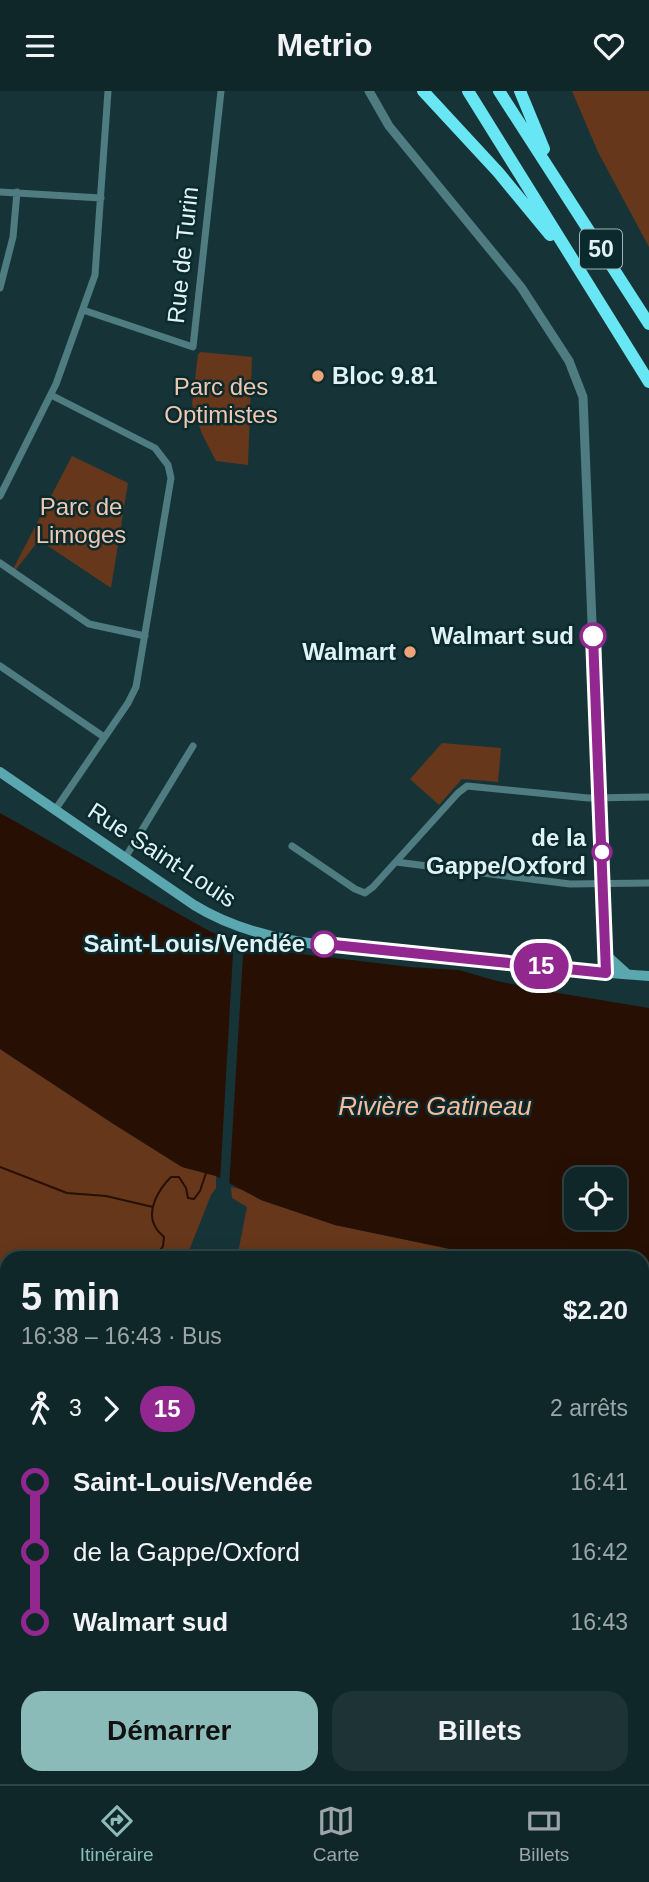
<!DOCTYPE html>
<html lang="fr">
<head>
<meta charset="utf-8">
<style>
	body { margin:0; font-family:Helvetica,sans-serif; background:#1e3336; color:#f1f3f6; height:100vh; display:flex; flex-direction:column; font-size:26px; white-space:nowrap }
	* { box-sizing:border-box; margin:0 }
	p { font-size:23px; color:#9ca5a8 }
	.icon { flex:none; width:38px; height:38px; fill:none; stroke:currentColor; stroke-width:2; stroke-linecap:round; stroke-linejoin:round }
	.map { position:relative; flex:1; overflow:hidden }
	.panel { position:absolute; left:0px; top:1160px; width:649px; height:534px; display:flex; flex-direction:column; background:#10272a; border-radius:21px 21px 0 0; box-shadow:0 4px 18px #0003,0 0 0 2px #304447 }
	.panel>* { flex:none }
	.badge { padding:0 14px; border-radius:23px; font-size:24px; line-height:46px }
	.fabs { position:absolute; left:564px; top:1076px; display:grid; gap:14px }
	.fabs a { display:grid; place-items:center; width:63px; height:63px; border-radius:14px; background:#10272a; box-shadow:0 4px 18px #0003,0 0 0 2px #304447; font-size:35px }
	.map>.badge { position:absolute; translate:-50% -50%; box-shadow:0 0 0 4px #fff }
	.legs { display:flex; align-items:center; gap:10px; height:77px; padding:0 21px; font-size:23px }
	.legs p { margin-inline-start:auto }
	.head { display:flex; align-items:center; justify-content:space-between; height:119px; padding:0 21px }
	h1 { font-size:38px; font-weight:700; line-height:52px }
	.primary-button { display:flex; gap:14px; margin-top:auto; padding:14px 21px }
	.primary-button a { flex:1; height:80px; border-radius:21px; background:#8bbbb9; color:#111; font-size:28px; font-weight:700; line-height:80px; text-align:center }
	.primary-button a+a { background:#1e3336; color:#f1f3f6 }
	ul { padding:0 21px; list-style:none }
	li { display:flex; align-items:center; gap:24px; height:70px; font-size:26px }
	li i { display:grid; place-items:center; width:10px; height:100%; margin:0 9px; background:currentColor }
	li i::after { content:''; width:18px; height:18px; margin:-9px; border:5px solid; border-radius:50%; background:#10272a }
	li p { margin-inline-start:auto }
	li:first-child i { background:linear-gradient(#0000 50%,currentColor 0) }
	li:last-child i { background:linear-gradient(currentColor 50%,#0000 0) }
	header { display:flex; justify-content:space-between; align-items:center; height:91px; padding:0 21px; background:#10272a; font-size:32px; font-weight:700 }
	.menu { display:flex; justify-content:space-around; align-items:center; height:98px; border-top:2px solid #304447; background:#10272a; font-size:19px; color:#9ca5a8 }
	.menu a { display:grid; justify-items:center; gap:4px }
	.menu .on { color:#8bbbb9 }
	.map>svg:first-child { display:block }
</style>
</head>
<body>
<header><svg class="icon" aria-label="menu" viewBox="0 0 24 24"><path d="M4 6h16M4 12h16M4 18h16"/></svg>Metrio<svg class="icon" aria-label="heart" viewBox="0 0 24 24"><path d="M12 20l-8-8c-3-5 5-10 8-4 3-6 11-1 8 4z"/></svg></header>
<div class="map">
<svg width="649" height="1693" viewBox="0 0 649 1693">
	<rect width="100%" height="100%" fill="#163438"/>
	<path fill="#66371b" d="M572,0H649V156L598,61Z
		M201,261L252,266L248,374L216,370L202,343L192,313L198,263Z
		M72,365L128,392L111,497L39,449L14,481L12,480Z
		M442,652L501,657L498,691L462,688L439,714L410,688Z
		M0,958L112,1032L182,1076L216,1085V1097L211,1104L190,1157L191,1167H7V1237L0,1235Z
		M231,1096L244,1099L261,1109L335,1134L493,1167H237L247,1116L232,1107Z
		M642,1192L649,1193V1594L642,1595Z"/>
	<path fill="#271003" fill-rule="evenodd" d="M0,722L211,841L268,859L410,876L459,879L497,890L546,900L649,917V1193L642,1192V1167H493L335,1134L261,1109L216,1085L182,1076L112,1032L0,958ZM576,1088H614V1127H576Z"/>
	<path fill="#163438" d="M234,845L244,848L229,1096L220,1091Z"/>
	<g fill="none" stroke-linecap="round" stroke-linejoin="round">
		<path stroke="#271003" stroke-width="2" d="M0,1076L67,1102L106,1105L153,1116
			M155,1167L163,1155L164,1146C161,1143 158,1141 156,1137C145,1120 159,1098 171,1086H179L186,1097L188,1107L194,1108L200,1100L206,1082
			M0,1301L7,1292
			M642,1375L649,1383
			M128,1693H141
			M155,1693L177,1687"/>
		<path stroke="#4e7c81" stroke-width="7" d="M0,101L101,107
			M0,197L13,146L17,101
			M83,219L193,256L221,0
			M51,304L155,357L168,374L171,387L136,596L128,612L55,719
			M0,405L56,293L95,184L108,0
			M0,472L89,533L145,545
			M0,575L104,646
			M292,755L355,798L365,802L373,796L458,702L467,695L588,707L649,706
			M125,767L193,655
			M396,771L570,793L649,792"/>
		<path stroke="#4e7c81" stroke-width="9" d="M369,0L389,35L521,196L569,270L583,306L606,882"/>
		<path stroke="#5ba7af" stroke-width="10" d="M0,681L194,814C270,861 367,856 453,865C518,872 583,881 649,885
			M606,864L627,883"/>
		<path stroke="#69e6f3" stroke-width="12" d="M423,0L498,81L550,144
			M468,0L649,291
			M499,0L649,233
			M520,0L544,58"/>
	</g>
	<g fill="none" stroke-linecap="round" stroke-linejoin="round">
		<defs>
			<path id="line-1" d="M324,853L606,882L593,545"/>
		</defs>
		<use href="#line-1" stroke="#fff" stroke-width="16"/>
		<use href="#line-1" stroke="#922790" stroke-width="10"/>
	</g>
	<g fill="#efa378" stroke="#0b2a2e" stroke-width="2.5">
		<circle cx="318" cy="285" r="7"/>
		<circle cx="410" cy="561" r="7"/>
	</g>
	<g fill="#fff" stroke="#922790" stroke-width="3.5">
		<circle cx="593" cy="545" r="12"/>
		<circle cx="602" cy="761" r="9"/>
		<circle cx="324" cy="853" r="12"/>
	</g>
	<g text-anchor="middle" stroke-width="5" stroke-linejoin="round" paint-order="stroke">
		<rect fill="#0b2a2e" stroke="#a1b6b9" stroke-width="2" x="580" y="138.5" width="42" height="39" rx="5"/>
		<g font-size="23" font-weight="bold" fill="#e1f2f4">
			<text x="601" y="166">50</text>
		</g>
		<g font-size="24" fill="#e1f2f4" stroke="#0b2a2e">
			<text transform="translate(183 164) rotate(-84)" y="8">Rue de Turin</text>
			<text transform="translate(162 764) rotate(33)" y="8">Rue Saint-Louis</text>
		</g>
		<g font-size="24" font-weight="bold" fill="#e1f2f4" stroke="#0b2a2e" text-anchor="start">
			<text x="332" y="293">Bloc 9.81</text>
			<text x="396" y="569" text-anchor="end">Walmart</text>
		</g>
		<g font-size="24" fill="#f1c7b0" stroke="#0b2a2e">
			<text x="221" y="304">Parc des<tspan x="221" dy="28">Optimistes</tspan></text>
			<text x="81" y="424">Parc de<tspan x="81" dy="28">Limoges</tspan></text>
		</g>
		<g font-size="24" font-weight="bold" fill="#e1f2f4" stroke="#0b2a2e" text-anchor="end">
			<text x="574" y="553">Walmart sud</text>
			<text x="586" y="755">de la<tspan x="586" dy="28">Gappe/Oxford</tspan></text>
			<text x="305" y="861">Saint-Louis/Vendée</text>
		</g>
		<g font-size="26" font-style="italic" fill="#f8ba98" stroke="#0b2a2e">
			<text x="435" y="1024">Rivière Gatineau</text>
		</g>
	</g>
</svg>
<div class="fabs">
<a><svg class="icon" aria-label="locate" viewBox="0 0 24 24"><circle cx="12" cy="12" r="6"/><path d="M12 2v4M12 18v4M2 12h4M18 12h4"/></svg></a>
</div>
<b class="badge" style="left:541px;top:875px;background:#922790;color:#fff">15</b>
<section class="panel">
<div class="head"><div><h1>5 min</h1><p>16:38 – 16:43 · Bus</p></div><b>$2.20</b></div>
<div class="legs"><svg class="icon" aria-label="walk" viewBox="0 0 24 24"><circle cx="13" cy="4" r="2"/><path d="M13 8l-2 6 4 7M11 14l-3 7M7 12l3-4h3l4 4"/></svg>3<svg class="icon" aria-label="forward" viewBox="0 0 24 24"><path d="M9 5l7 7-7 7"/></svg><b class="badge" style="background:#922790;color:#fff">15</b><p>2 arrêts</p></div>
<ul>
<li><i style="color:#922790"></i><b>Saint-Louis/Vendée</b><p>16:41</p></li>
<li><i style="color:#922790"></i><span>de la Gappe/Oxford</span><p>16:42</p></li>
<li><i style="color:#922790"></i><b>Walmart sud</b><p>16:43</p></li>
</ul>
<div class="primary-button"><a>Démarrer</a><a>Billets</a></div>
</section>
</div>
<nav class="menu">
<a class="on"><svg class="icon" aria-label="directions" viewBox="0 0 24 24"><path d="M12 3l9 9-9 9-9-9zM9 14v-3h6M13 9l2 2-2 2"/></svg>Itinéraire</a>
<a><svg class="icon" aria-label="map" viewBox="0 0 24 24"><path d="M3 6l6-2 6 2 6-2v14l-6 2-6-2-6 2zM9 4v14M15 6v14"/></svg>Carte</a>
<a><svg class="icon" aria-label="tickets" viewBox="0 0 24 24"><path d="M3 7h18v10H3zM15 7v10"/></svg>Billets</a>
</nav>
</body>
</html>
